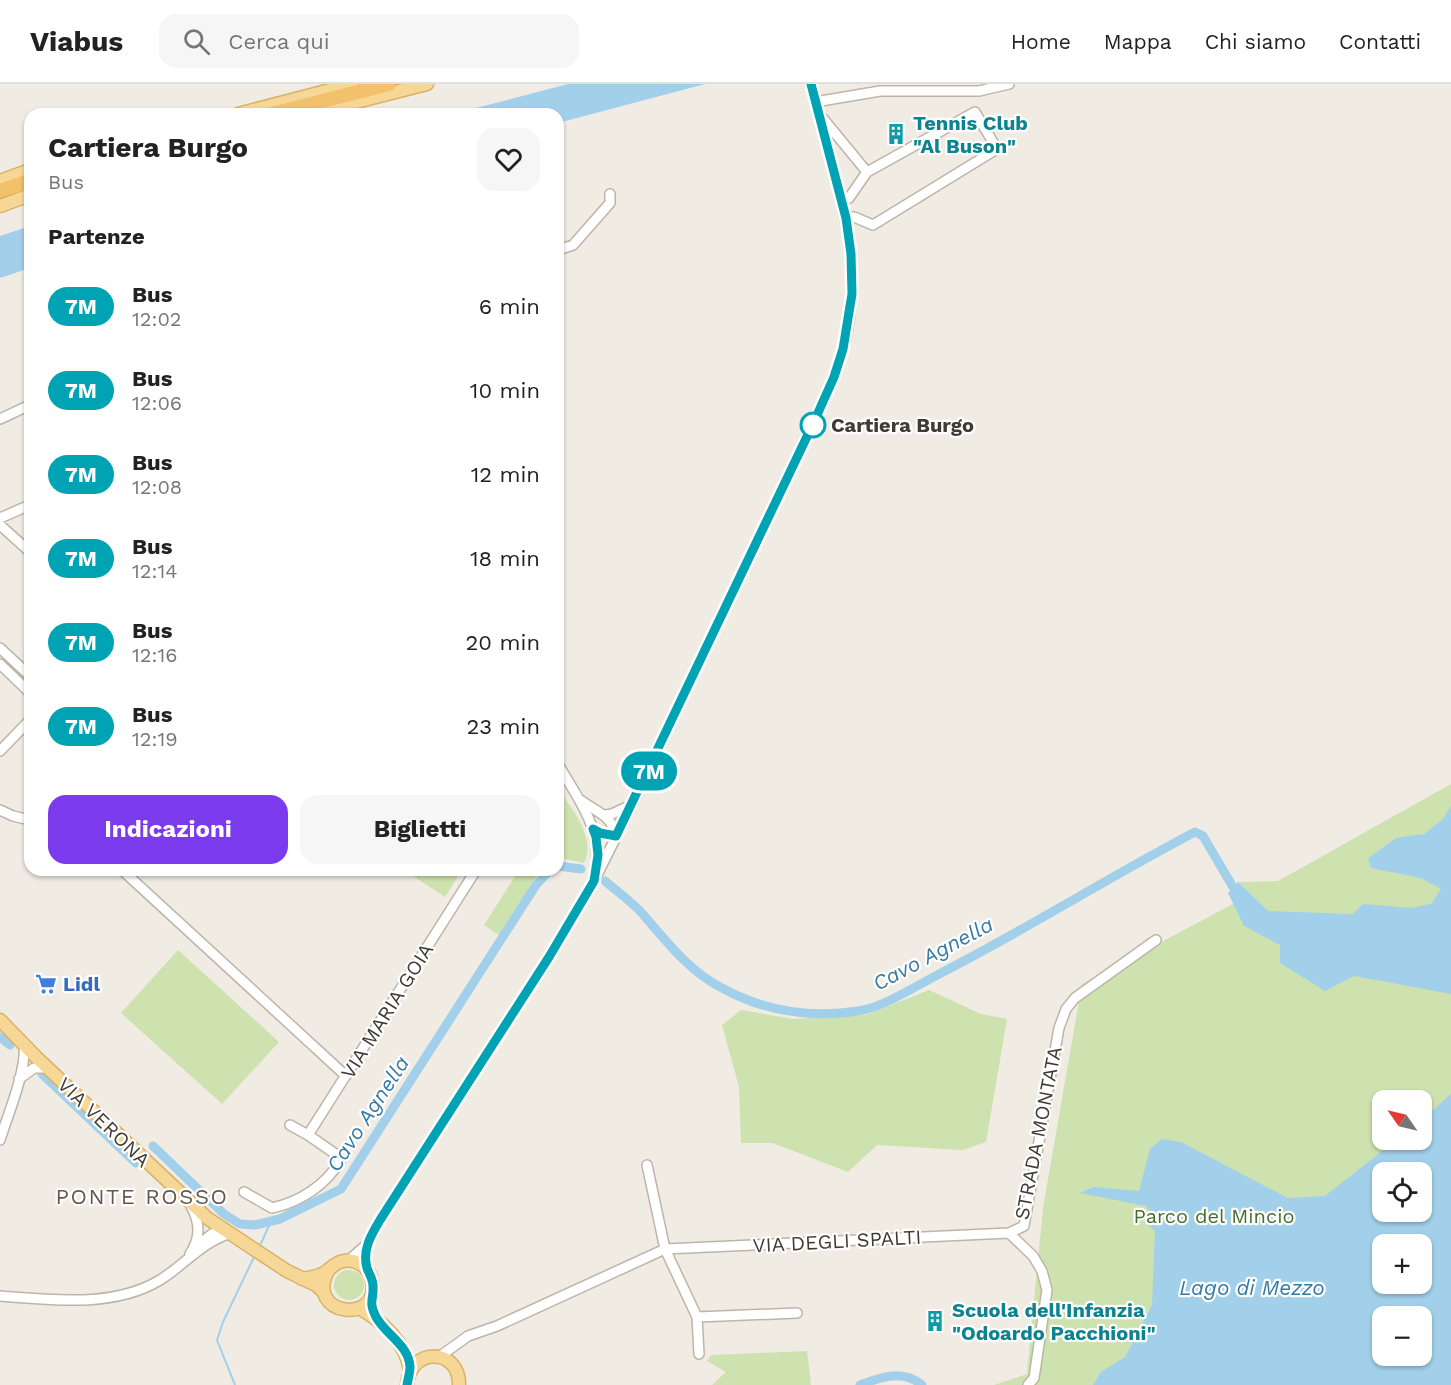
<!DOCTYPE html>
<html lang="it">
<head>
<meta charset="utf-8">
<style>
	body { margin:0; font-family:"Work Sans",sans-serif; background:#f6f6f6; color:#222; height:100vh; display:flex; flex-direction:column; font-size:22px; white-space:nowrap }
	* { box-sizing:border-box; margin:0 }
	p { font-size:20px; color:#767676 }
	.icon { flex:none; width:33px; height:33px; fill:none; stroke:currentColor; stroke-width:2; stroke-linecap:round; stroke-linejoin:round }
	.map { position:relative; flex:1; overflow:hidden }
	.drawer { position:absolute; left:24px; top:24px; width:540px; height:768px; display:flex; flex-direction:column; background:#fff; border-radius:18px; box-shadow:0 2px 4px #0004 }
	.drawer>* { flex:none }
	.badge { padding:0 12px; border-radius:20px; font-size:21px; line-height:39px }
	.needle { width:39px; rotate:304deg }
	.buttons { position:absolute; left:1372px; top:1006px; display:grid; gap:12px }
	.buttons a { display:grid; place-items:center; width:60px; height:60px; border-radius:12px; background:#fff; box-shadow:0 2px 4px #0004; font-size:30px }
	.map>.badge { position:absolute; translate:-50% -50%; box-shadow:0 0 0 3px #fff }
	h2 { padding:0 24px; font-size:22px; line-height:54px }
	.round { display:grid; place-items:center; flex:none; width:63px; height:63px; border-radius:18px; background:#f6f6f6 }
	.headline { display:flex; align-items:center; justify-content:space-between; height:102px; padding:0 24px }
	h1 { font-size:28px; font-weight:700; line-height:45px }
	.button { display:flex; gap:12px; margin-top:auto; padding:12px 24px }
	.button a { flex:1; height:69px; border-radius:18px; background:#7c3aed; color:#fff; font-size:24px; font-weight:700; line-height:69px; text-align:center }
	.button a+a { background:#f6f6f6; color:#222 }
	ul { padding:0; list-style:none }
	li { display:flex; align-items:center; gap:18px; height:84px; padding:0 24px }
	li div { flex:1 }
	li b { display:block; font-size:22px }
	li em { font-style:normal }
	li .badge { min-width:66px; font-weight:700; text-align:center }
	header { display:flex; align-items:center; gap:36px; box-sizing:border-box; height:84px; padding:0 30px; background:#fff; border-bottom:2px solid #e0e0e0 }
	header strong { font-size:28px }
	nav { display:flex; gap:33px; margin-inline-start:auto; font-size:21px }
	.search { width:420px; height:54px; background:#f6f6f6; display:flex; align-items:center; gap:15px; box-sizing:border-box; padding:0 21px; border-radius:18px; color:#767676; font-size:22px }
	.map>svg:first-child { display:block }
</style>
</head>
<body>
<header>
<strong>Viabus</strong>
<div class="search"><svg class="icon" aria-label="search" viewBox="0 0 24 24"><circle cx="10" cy="10" r="6"/><path d="M15 15l6 6"/></svg>Cerca qui</div>
<nav><a>Home</a><a>Mappa</a><a>Chi siamo</a><a>Contatti</a></nav>
</header>
<div class="map">
<svg width="1451" height="1301" viewBox="0 0 1451 1301">
	<rect width="100%" height="100%" fill="#f0ebe3"/>
	<path fill="#cde2ae" fill-rule="evenodd" d="M1451,700V1301H994L1027,1290L1043,1124L1082,900L1250,811L1238,798L1278,797ZM1383,1017H1422V1056H1383ZM1383,1089H1422V1128H1383ZM1383,1161H1422V1200H1383ZM1383,1233H1422V1272H1383Z
		M558,703C570,724 597,753 584,779L565,775L558,776Z
		M404,786H462L445,813Z
		M519,786H543L537,791L499,851L484,841Z
		M178,866L279,958L222,1020L121,929Z
		M929,906L981,930L1007,935L986,1058L963,1066L877,1061L848,1088L773,1059H741L739,1003L722,941L741,926L793,935L866,931Z
		M334 1201a15 15 0 1 1 30 0a15 15 0 1 1-30 0Z
		M807,1267L811,1301H712L726,1288L707,1277L711,1271Z"/>
	<path fill="#a2d0ea" fill-rule="evenodd" d="M568,0H705L558,39V30H453Z
		M30,142V184L0,194V152Z
		M1451,722V910L1354,892L1325,907L1280,879V861L1244,842L1228,809L1238,798L1268,827L1353,830L1363,820L1411,824L1431,820L1441,805L1421,794L1371,784L1368,774L1396,754L1424,750L1442,736Z
		M1451,1010V1301H1093L1101,1288L1125,1273L1152,1221L1155,1147L1144,1138L1151,1129L1146,1122L1080,1109L1093,1103L1139,1107L1150,1065L1161,1055L1181,1058L1288,1114L1325,1112L1396,1056H1422V1036ZM1383,1089H1422V1128H1383ZM1383,1161H1422V1200H1383ZM1383,1233H1422V1272H1383Z"/>
	<g fill="none" stroke-linecap="round" stroke-linejoin="round">
		<path stroke="#a2d0ea" stroke-width="2" d="M259,1164L271,1137
			M235,1301L217,1256L223,1238L255,1171"/>
		<path stroke="#a2d0ea" stroke-width="9" d="M558,782L581,785
			M605,797C617,807 629,816 640,827C665,855 687,886 722,904C764,927 811,934 858,927C882,924 918,901 941,889C1027,845 1109,793 1195,748L1203,752L1233,803
			M0,953L10,961
			M42,990L136,1079
			M153,1062L224,1130L240,1140L255,1141L280,1135L341,1105L536,801L550,786
			M860,1301C881,1293 903,1285 922,1301"/>
		<defs>
			<path id="minor" d="M815,18L880,7H979L1009,0
				M821,32L867,88
				M842,118L849,114L867,88L975,28L997,65L873,141L854,133L846,134
				M558,166L573,161L610,119V110
				M0,335L30,321
				M0,434L30,421
				M0,441L30,468
				M0,564L30,592
				M0,580L30,609
				M0,667L30,636
				M558,680C579,717 603,744 595,788
				M579,715C596,728 611,730 616,752
				M0,726L13,732L30,736
				M605,731L612,730L631,721
				M593,745L600,749L616,752
				M122,786L346,992
				M19,995L34,984H48
				M290,1041L308,1051L476,786
				M0,1056C8,1030 27,986 24,960
				M647,1081L665,1165L697,1233L699,1270
				M244,1108L272,1124C300,1118 326,1101 340,1077L337,1071L308,1051
				M199,1160L212,1150L222,1146
				M190,1170C201,1153 200,1139 191,1122
				M348,1177L367,1160L380,1136L549,873L594,797L636,713L834,293C876,186 834,103 811,0
				M0,1212C51,1216 114,1224 160,1196C183,1182 202,1158 229,1150
				M697,1233L797,1229
				M439,1273L468,1252L497,1242L665,1165L1009,1149
				M1028,1301L1034,1294L1047,1206L1042,1187L1033,1172L1009,1149L1024,1142L1059,944L1066,925L1075,914L1156,856"/>
			<path id="major" d="M238,30L353,0
				M309,30L427,0
				M0,97L30,86
				M0,122L30,111
				M0,936L36,973L207,1134L287,1187L316,1201L324,1208
				M302,1195C308,1194 314,1193 320,1191C328,1188 332,1181 340,1178C354,1173 369,1182 372,1197C381,1241 304,1232 328,1187
				M359,1224C382,1237 406,1259 410,1286
				M407,1301C410,1262 460,1264 459,1301"/>
			<path id="highway" d="M272,30L389,0
				M0,107L30,97"/>
		</defs>
		<use href="#minor" stroke="#beb5a9" stroke-width="12"/>
		<use href="#major" stroke="#dab267" stroke-width="15"/>
		<use href="#highway" stroke="#d1943c" stroke-width="16"/>
		<use href="#minor" stroke="#fff" stroke-width="9"/>
		<use href="#major" stroke="#f7d795" stroke-width="12"/>
		<use href="#highway" stroke="#f3c06b" stroke-width="14"/>
	</g>
	<g fill="none" stroke-linecap="round" stroke-linejoin="round">
		<defs>
			<path id="line" d="M407,1301C408,1295 410,1288 410,1283C409,1261 386,1251 376,1233C368,1217 374,1216 373,1202C373,1195 369,1190 367,1184C362,1166 371,1151 380,1136L549,873L594,797L598,771L596,753L593,745L600,749L616,752L813,340L834,293L843,265L852,210L851,170L846,134L811,0"/>
		</defs>
		<use href="#line" stroke="#fff" stroke-width="14"/>
		<use href="#line" stroke="#00a3b4" stroke-width="9"/>
	</g>
	<defs>
		<symbol id="building-bare" viewBox="-9 -9 18 18"><path d="M-4-6H4V6H1V3H-1V6H-4ZM-2.5-4.3h1.7v1.8h-1.7ZM.8-4.3h1.7v1.8H.8ZM-2.5-1h1.7V.8h-1.7ZM.8-1h1.7V.8H.8Z" fill="#0f9aa8" stroke="#fff" stroke-width="2.5" paint-order="stroke"/></symbol>
		<symbol id="supermarket-bare" viewBox="-9 -9 18 18"><path d="M-6-5.5h2.5l.6 2H6L4.5 2H-2.5L-4.4-4H-6ZM-1.5 3.2a1.3 1.3 0 1 0 .1 0ZM3 3.2a1.3 1.3 0 1 0 .1 0Z" fill="#3f7fe0" stroke="#fff" stroke-width="2.5" paint-order="stroke"/></symbol>
	</defs>
	<g fill-rule="evenodd">
		<use href="#building-bare" x="881" y="35" width="30" height="30"/>
		<use href="#supermarket-bare" x="31" y="885" width="30" height="30"/>
		<use href="#building-bare" x="920" y="1222" width="30" height="30"/>
	</g>
	<circle fill="#fff" stroke="#00a3b4" stroke-width="3" cx="813" cy="341" r="12"/>
	<g text-anchor="middle" stroke-width="4.5" stroke-linejoin="round" paint-order="stroke">
		<g font-size="20" font-weight="bold" fill="#0d838f" stroke="#fff" text-anchor="start">
			<text x="913" y="46">Tennis Club<tspan x="913" dy="23">"Al Buson"</tspan></text>
			<text x="952" y="1233">Scuola dell'Infanzia<tspan x="952" dy="23">"Odoardo Pacchioni"</tspan></text>
		</g>
		<g font-size="20" font-weight="bold" fill="#413b34" stroke="#fff" text-anchor="start">
			<text x="831" y="348">Cartiera Burgo</text>
		</g>
		<g font-size="20" font-weight="bold" fill="#366cbe" stroke="#fff" text-anchor="start">
			<text x="63" y="907">Lidl</text>
		</g>
		<g font-size="20" fill="#413b34" stroke="#fff">
			<text transform="translate(387 927) rotate(-58)" y="7">VIA MARIA GOIA</text>
			<text transform="translate(104 1038) rotate(44)" y="7">VIA VERONA</text>
			<text transform="translate(1038 1049) rotate(-79)" y="7">STRADA MONTATA</text>
			<text transform="translate(837 1157) rotate(-3)" y="7">VIA DEGLI SPALTI</text>
		</g>
		<g font-size="20" fill="#486e2c" stroke="#fff">
			<text x="1214" y="1139">Parco del Mincio</text>
		</g>
		<g font-size="21" font-style="italic" fill="#357aa4" stroke="#fff">
			<text transform="translate(933 870) rotate(-28)" y="7">Cavo Agnella</text>
			<text transform="translate(368 1030) rotate(-57)" y="7">Cavo Agnella</text>
			<text x="1252" y="1211">Lago di Mezzo</text>
		</g>
		<g font-size="22" letter-spacing="1.5" fill="#63594c" stroke="#fff">
			<text x="142" y="1120">PONTE ROSSO</text>
		</g>
	</g>
</svg>
<div class="buttons">
<a><svg class="needle" viewBox="-14 -14 28 28"><path d="M0-13l5 13h-10z" fill="#e53935"/><path d="M0 13l5-13h-10z" fill="#767676"/></svg></a>
<a><svg class="icon" aria-label="locate" viewBox="0 0 24 24"><circle cx="12" cy="12" r="6"/><path d="M12 2v4M12 18v4M2 12h4M18 12h4"/></svg></a>
<a>+</a>
<a>−</a>
</div>
<b class="badge" style="left:649px;top:687px;background:#00a3b4;color:#fff">7M</b>
<section class="drawer">
<div class="headline"><div><h1>Cartiera Burgo</h1><p>Bus</p></div><a class="round"><svg class="icon" aria-label="heart" viewBox="0 0 24 24"><path d="M12 20l-8-8c-3-5 5-10 8-4 3-6 11-1 8 4z"/></svg></a></div>
<h2>Partenze</h2>
<ul>
<li><span class="badge" style="background:#00a3b4;color:#fff">7M</span><div><b>Bus</b><p>12:02</p></div><em>6 min</em></li>
<li><span class="badge" style="background:#00a3b4;color:#fff">7M</span><div><b>Bus</b><p>12:06</p></div><em>10 min</em></li>
<li><span class="badge" style="background:#00a3b4;color:#fff">7M</span><div><b>Bus</b><p>12:08</p></div><em>12 min</em></li>
<li><span class="badge" style="background:#00a3b4;color:#fff">7M</span><div><b>Bus</b><p>12:14</p></div><em>18 min</em></li>
<li><span class="badge" style="background:#00a3b4;color:#fff">7M</span><div><b>Bus</b><p>12:16</p></div><em>20 min</em></li>
<li><span class="badge" style="background:#00a3b4;color:#fff">7M</span><div><b>Bus</b><p>12:19</p></div><em>23 min</em></li>
</ul>
<div class="button"><a>Indicazioni</a><a>Biglietti</a></div>
</section>
</div>
</body>
</html>
